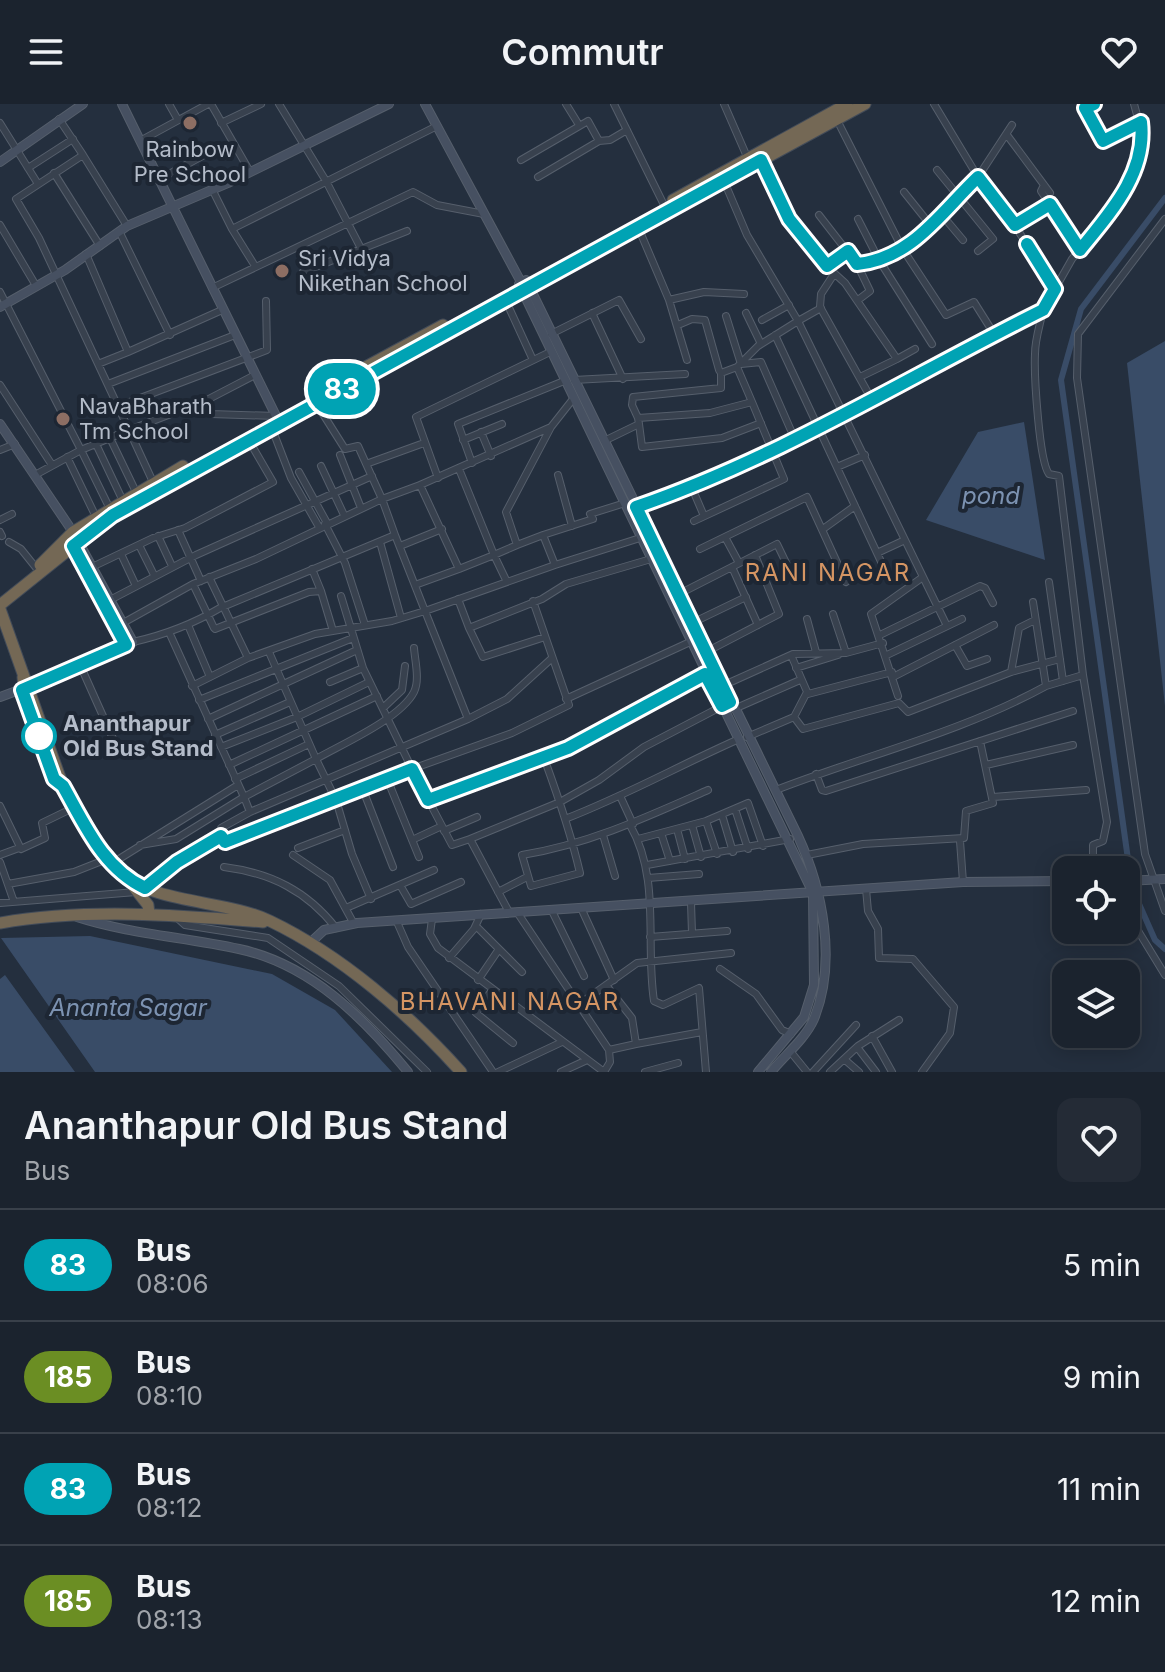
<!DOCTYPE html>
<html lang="en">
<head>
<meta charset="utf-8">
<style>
	body { margin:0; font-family:Inter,sans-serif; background:#242b36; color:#f1f3f6; height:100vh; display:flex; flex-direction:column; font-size:30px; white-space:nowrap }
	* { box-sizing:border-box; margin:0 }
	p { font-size:26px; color:#a0a4aa }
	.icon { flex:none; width:44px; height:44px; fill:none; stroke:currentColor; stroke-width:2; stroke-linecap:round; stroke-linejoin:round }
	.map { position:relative; height:968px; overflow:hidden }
	.drawer { display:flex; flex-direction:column; background:#1b232e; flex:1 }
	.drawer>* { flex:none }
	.badge { padding:0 16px; border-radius:26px; font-size:28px; line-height:52px }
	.tools { position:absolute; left:1052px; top:752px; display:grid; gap:16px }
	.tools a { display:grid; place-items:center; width:88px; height:88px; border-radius:16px; background:#1b232e; box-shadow:0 4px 20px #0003,0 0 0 2px #39404a; font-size:40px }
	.map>.badge { position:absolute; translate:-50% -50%; box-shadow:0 0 0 4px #fff }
	.round { display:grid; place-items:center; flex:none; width:84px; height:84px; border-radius:16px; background:#242b36 }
	.summary { display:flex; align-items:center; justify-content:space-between; height:136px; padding:0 24px }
	h1 { font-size:38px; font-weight:600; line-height:60px }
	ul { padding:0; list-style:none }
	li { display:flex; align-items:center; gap:24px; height:112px; padding:0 24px; border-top:2px solid #39404a }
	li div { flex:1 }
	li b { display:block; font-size:30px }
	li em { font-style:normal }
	li .badge { min-width:88px; font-weight:700; text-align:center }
	header { display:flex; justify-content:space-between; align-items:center; height:104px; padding:0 24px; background:#1b232e; font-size:36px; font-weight:600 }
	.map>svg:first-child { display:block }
</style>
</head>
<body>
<header><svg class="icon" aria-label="menu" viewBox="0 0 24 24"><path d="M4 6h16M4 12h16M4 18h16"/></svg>Commutr<svg class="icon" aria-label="heart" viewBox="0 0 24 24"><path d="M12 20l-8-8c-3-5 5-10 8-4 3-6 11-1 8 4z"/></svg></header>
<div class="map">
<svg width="1165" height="968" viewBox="0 0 1165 968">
	<rect width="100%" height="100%" fill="#242f3e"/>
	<path fill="#394c67" d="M1165,237V602L1127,259Z
		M1024,318L1045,456L926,416L978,328Z
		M90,832L272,870L335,906L392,968H95L1,834Z
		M5,871L75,968H0V875Z"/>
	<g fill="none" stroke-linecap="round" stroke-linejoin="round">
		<path stroke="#394c67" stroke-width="6" d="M1165,94L1081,205L1061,276L1132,784L1155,836L1165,845"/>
		<defs>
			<path id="street" d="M169,0L178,16
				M211,0L249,66
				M279,0L326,77L368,158
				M566,0L579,21
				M614,0L664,101
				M724,0L748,55
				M1082,0L1103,37L1141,18
				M59,15L83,51
				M837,16L902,144L946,211L974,198L996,233
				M0,19L38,80
				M221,19L261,0
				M1012,21L978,73L993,87L1055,185
				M1007,31L1050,89
				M140,37L208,0
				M521,56L588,17L599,37
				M761,56L789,115L824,160L845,179L897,255L915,245
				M28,64L73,35
				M937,66L993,135L978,147
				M54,69L100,142
				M538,73L599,37L610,36L627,26
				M158,76L206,50
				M724,77L747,131L798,217L821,204
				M1044,81L1041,87L1080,146
				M212,85L232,125L437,22
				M904,88L932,123
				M819,111L857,160
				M942,111L963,136
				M858,115L879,156L932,240
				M1165,115L1078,230L1077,274L1145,750L1165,807
				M0,121L35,180
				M1015,121L1050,100
				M638,123L669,196L687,256
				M232,125L255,162
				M120,129L170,231
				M86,150L128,248L222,206
				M827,162L848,147
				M303,168L407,127
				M834,170L821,190L820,203L872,296
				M212,184L413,88L437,101L484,110
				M0,188L81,346L35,371
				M505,195L533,256
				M669,196L704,188L744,190
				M858,196L870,187L857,160C912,156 942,107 978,73L934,0
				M1043,206C1040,221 1035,235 1035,250C1034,270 1039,357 1049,370L1059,372L1083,571
				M592,209L623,275
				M746,209L761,240
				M726,212L741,260L761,258L796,338
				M762,216L789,201
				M678,221L692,215L705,216L719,266L721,269L737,263
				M551,230L619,196L641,235
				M775,231L884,464
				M98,260L128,248
				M860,273L897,255
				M574,276L685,270
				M108,280L235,231
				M0,281L52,361
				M752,298L737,263L758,242L798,217L947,522
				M316,299L345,345L358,342L382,395L420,381L459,465L415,481
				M193,301L211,310L276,312
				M119,302L267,246L266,197
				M638,314L632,301L633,293L721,284V269
				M639,320L642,343L722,334L761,319
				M271,322L291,374L319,423
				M551,323L506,408L517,441L543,431L555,461L640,434
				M481,328L491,352
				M110,334L136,388
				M463,336L502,320
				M604,337L639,320L638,314L710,309L752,298L784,375L694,417
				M96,340L123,397
				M0,346L15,340
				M340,351L361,404
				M67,353L96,413
				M472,359L458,320L564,277
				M366,360L424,339
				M321,362L344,411
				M837,363L865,351
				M459,365L494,451L517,441
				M299,368L327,419
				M558,371L572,422
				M438,374L416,313L550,248
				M153,378L129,326L205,297L255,271
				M420,381L551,323L573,295
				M692,384L704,412
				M636,403L692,384L796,338L1043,206L1072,155L1100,121L1137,64L1143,33L1134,0
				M110,405L81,346L129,326L39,134L16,95L83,51L127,122
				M0,416L12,410
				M325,420L345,459L365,521
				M823,425L855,402
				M178,426L201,477
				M0,428L2,432
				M543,431L593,415L590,410L625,399
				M158,432L172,462
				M725,433L739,459
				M9,438L21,445L37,465
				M380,438L401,514
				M139,441L154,471
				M400,442L442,425
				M700,445L807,393L846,478
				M877,449L905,436
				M121,450L136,482
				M92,463L153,434L185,424L273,378L248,335
				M732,463L758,521
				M312,465L321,487
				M459,465L494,451L506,476
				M209,473L248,554L315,530L392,517L425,507L395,431
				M1049,478L1063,577
				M679,490L777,440L791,469
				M341,492L363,564L412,665L512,629L569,601L533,497
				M458,495L469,524L542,495L566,480L651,455
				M110,496L196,451L372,372
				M1033,498L1046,582L1083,571L1107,718L1103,737L1093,741V766
				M833,510L846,549
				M807,515L816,548
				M123,519L193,480
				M692,519L746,493
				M188,521L210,573
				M469,524L483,553L545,533
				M169,528L244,693L316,655L269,548
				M880,531L980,482L985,484L993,499
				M133,538C164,531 193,520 220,504L395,431L382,395L256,455L193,480L214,524L215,525L309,488L321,487L333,527
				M955,541L967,562L987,555
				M706,548L779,510L755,451
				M791,551L808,590L892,568
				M887,551L962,515
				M81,563L115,639
				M796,564L838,551
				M1011,568L1019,524L1035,516
				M893,573L994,521
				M330,578L363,564
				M192,582L248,554
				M722,582L793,550L846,549L883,539
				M898,592L871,510L923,473
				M566,595L690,538
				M199,596L353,534
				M383,604L402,586L405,562
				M734,605L800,576
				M794,613L806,590
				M208,615L357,546
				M468,615L507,595L551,555
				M215,631L290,598
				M747,633L794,613L803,625L899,599L908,608L1011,568L1060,555
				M221,643L297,613L369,578
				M544,654C558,692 571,730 580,769L531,782L522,751C589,740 647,713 708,686
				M229,661L377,592
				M986,661L1073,641
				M816,670L822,686L826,687L1073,607
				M235,675L309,640
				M388,677L419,753
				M363,686L336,696L352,750L371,795
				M776,686C866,651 960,629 1046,582
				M993,693L1086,686
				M621,694L633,720
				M428,696L544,654L705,570
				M0,702L21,745L45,734L42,719L75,703
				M735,705L748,745
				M250,708L468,615L425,507L555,461
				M722,711L733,748
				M565,715C625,692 680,661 739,635
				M706,717L717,750
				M630,721C661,775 645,838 654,897L663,901L699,884L706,968
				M692,721L701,753
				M677,725L685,755
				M444,727L477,713
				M661,729L670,757
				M603,731L615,772
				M221,732L225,738L336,696L316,655C342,640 400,615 414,588C420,576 415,557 414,544
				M470,735L560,698L599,676L644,643L730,598
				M638,735L706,717L748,699L763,742
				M412,736L442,722
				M960,737L963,778
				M140,741L176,735L244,693L250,708L221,724V732L177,758L145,784
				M298,744L345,726
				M0,751L19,744
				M293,751L330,776L354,820
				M807,751L863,740L964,734L966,707L993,699L980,637
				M0,758L14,798
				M111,760L238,681
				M647,761L790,735
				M224,763C271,769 307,787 336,824
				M393,763L363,686L412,665L452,741L470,735L509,808
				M648,774L699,770
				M8,780L74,768L107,755
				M400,781L411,800L461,778
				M866,785L868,807L878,825L879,854L913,855L954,903L950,929L922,968
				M498,788L527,773
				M0,799L136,788
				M691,799L692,829
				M346,804L434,766
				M582,806L614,876
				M552,807L584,872
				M1126,807L1165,871
				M517,808L609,946
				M174,811L185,821L268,834L339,882L427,968
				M432,815L430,830L438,844L604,968L610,958L609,946L636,940L632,914L606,881
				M397,818L408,843L493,968
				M476,822L522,868
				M650,833L727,827
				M449,854L474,825L481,810
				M720,865L756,890L782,926L791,930
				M478,876L499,845
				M492,886L476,909L513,939
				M578,901L637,859L731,849
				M872,932L892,968
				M636,940L702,928
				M857,943L876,968
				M790,947L807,968
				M844,955L859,968
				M498,968L562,938
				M561,968L587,956
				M645,968L678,959
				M813,968L856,921
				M830,968L858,942L899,916"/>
			<path id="secondary" d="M122,0L279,318
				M425,0L521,178
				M0,58L83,0
				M526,176L798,732C823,786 837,858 814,915C805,935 785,951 771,968
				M519,180L813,789L814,881L804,913L758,968
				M0,203L65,166L127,122L228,79L389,0
				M0,320L73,428L133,538L81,563L0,593
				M71,440L126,541
				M1126,777L1165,775
				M77,813C129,830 185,833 239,845C310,860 364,914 408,968
				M310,839L324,826L357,819L963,778L1066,777"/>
			<path id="highway" d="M673,96L847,0
				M325,285L443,221
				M40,461L73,428L183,362
				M0,501L101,420L159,384L865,0
				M0,505L63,682
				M23,573L25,595L54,675L63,682C80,711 95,747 120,769C155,800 227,796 270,817C341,851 409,910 461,968
				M129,777L148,801L149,810
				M0,819C86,804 176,811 263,818"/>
		</defs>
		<use href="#street" stroke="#565f6c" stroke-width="8"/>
		<use href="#secondary" stroke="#565f6c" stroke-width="10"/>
		<use href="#highway" stroke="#434c59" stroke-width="13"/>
		<use href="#street" stroke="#38414e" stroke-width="6"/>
		<use href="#secondary" stroke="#465061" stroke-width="8"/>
		<use href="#highway" stroke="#746855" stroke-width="11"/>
	</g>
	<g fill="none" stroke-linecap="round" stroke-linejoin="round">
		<defs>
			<path id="line" d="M1027,140L1055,185L1043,206C906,274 781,353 636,403L730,598L722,602L705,570L568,644L428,696L412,665L225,738L221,732L177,758L145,784C103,764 85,721 63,682L54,675L22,586L126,541L73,442L113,411L761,56L789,115L827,162L848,147L857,160C912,155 942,107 978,73L1015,121L1050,100L1080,146C1110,109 1147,69 1141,18L1103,37L1085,4L1094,0"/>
		</defs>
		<use href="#line" stroke="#fff" stroke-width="18"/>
		<use href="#line" stroke="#00a3b4" stroke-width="12"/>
	</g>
	<g fill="#8d6e63" stroke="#1d2633" stroke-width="3">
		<circle cx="190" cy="19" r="8"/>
		<circle cx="282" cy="167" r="8"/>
		<circle cx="63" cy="315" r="8"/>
	</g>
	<circle fill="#fff" stroke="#00a3b4" stroke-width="4" cx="39" cy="632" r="16"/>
	<g text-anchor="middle" stroke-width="8" stroke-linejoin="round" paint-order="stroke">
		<g font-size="22" fill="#b4bcc9" stroke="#1d2633" text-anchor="start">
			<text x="190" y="53" text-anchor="middle">Rainbow<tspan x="190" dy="25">Pre School</tspan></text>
			<text x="298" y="162">Sri Vidya<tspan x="298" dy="25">Nikethan School</tspan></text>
			<text x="79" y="310">NavaBharath<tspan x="79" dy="25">Tm School</tspan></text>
		</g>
		<g font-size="22" font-weight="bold" fill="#b4bcc9" stroke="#1d2633" text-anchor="start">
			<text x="63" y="627">Ananthapur<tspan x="63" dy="25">Old Bus Stand</tspan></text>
		</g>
		<g font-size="24" font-style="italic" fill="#7c92b1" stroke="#1d2633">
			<text x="991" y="400">pond</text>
			<text x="128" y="912">Ananta Sagar</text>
		</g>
		<g font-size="24" letter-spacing="2" fill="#d59563" stroke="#1d2633">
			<text x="828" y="477">RANI NAGAR</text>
			<text x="510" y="906">BHAVANI NAGAR</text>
		</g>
	</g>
</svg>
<div class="tools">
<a><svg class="icon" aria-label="locate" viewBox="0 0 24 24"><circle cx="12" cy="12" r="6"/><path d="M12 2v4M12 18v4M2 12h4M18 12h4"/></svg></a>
<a><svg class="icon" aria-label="layers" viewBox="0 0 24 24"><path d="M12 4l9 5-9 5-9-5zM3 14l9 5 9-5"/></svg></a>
</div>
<b class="badge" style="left:342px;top:285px;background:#00a3b4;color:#fff">83</b>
</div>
<section class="drawer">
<div class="summary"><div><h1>Ananthapur Old Bus Stand</h1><p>Bus</p></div><a class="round"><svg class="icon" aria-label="heart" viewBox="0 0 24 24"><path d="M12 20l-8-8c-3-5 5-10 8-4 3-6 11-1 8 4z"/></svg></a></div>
<ul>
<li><span class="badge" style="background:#00a3b4;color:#fff">83</span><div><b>Bus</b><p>08:06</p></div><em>5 min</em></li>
<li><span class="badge" style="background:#6b8e23;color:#fff">185</span><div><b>Bus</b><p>08:10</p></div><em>9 min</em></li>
<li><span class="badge" style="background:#00a3b4;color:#fff">83</span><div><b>Bus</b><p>08:12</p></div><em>11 min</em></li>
<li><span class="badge" style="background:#6b8e23;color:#fff">185</span><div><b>Bus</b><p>08:13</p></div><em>12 min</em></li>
</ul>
</section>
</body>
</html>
